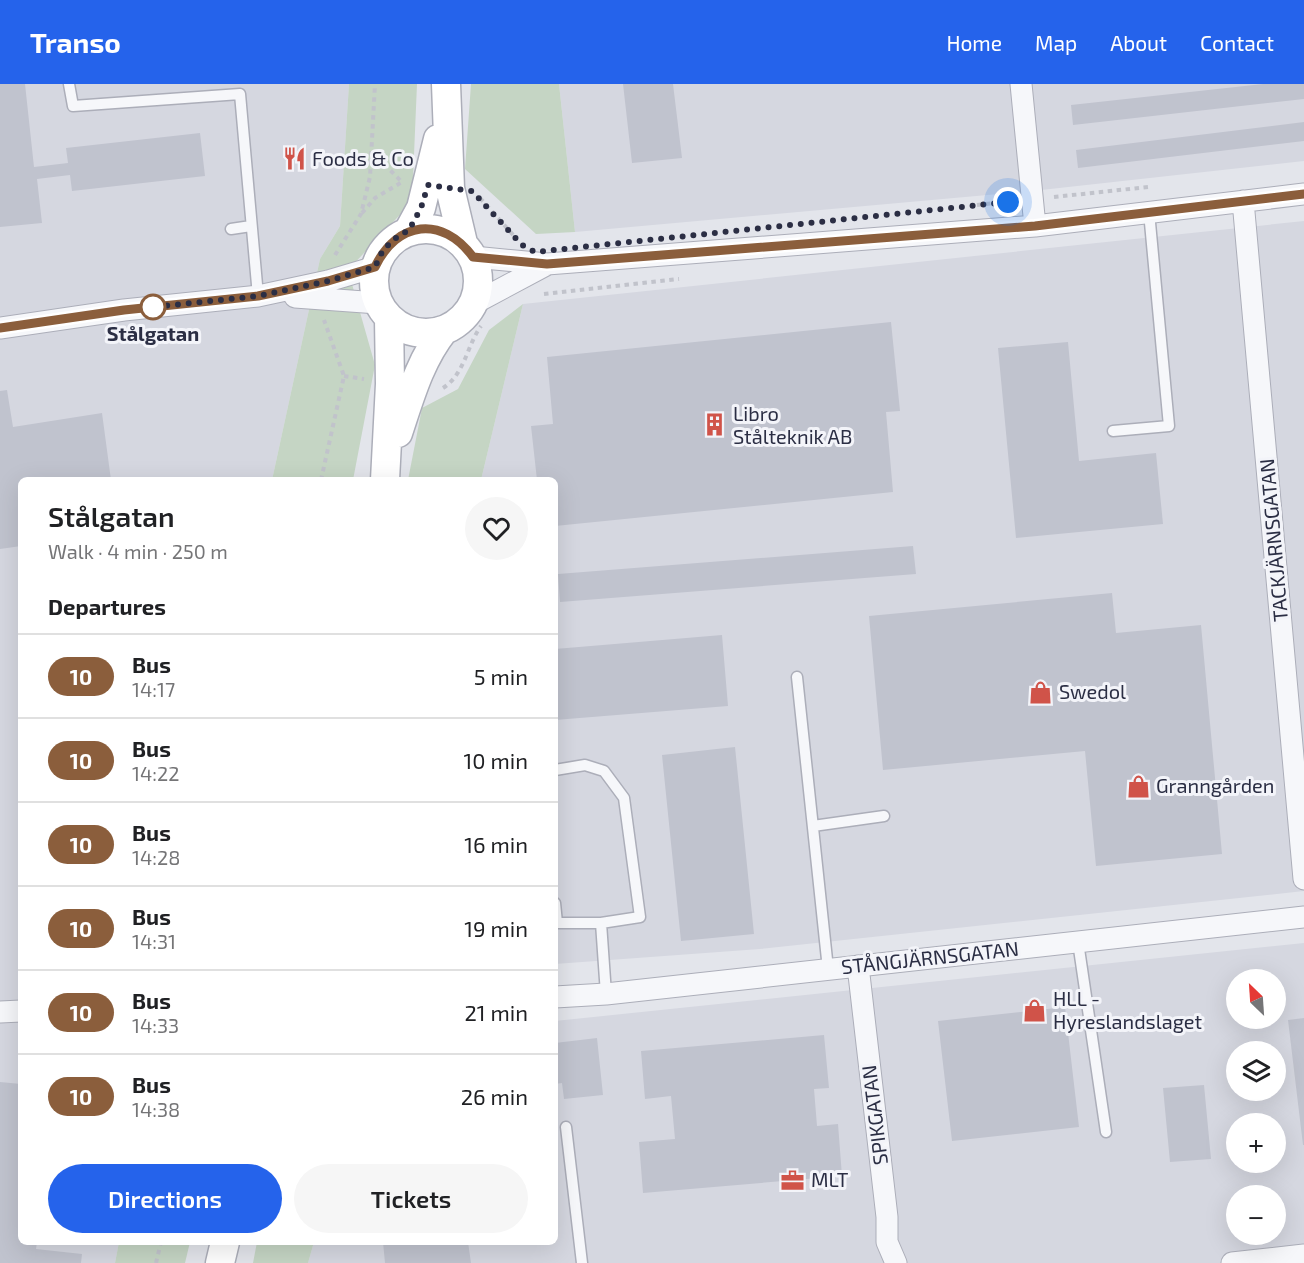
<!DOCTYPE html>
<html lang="en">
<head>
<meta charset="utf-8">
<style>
	body { margin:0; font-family:"Exo 2",sans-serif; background:#f6f6f6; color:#202124; height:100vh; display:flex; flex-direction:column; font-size:22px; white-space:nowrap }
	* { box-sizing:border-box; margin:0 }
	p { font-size:20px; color:#757577 }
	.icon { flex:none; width:33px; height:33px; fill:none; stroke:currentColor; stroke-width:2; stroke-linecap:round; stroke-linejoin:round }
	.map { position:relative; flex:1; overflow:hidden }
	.side { position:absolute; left:18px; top:393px; width:540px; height:768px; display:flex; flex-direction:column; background:#fff; border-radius:9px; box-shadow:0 6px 24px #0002 }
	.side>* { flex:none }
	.badge { padding:0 12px; border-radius:20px; font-size:21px; line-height:39px }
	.needle { width:39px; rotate:335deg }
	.tools { position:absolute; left:1226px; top:885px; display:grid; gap:12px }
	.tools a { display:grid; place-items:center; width:60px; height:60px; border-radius:50%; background:#fff; box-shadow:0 6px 24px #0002; font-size:30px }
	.you { position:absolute; width:30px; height:30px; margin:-15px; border:4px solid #fff; border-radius:50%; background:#1a73e8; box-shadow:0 0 0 9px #1a73e833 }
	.map>.badge { position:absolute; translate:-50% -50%; box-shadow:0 0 0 3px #fff }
	h2 { padding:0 30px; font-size:22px; line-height:54px }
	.round { display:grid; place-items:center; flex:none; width:63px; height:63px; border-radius:32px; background:#f6f6f6 }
	.overview { display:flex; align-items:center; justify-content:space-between; height:102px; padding:0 30px }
	h1 { font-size:28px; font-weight:600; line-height:45px }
	.action { display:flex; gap:12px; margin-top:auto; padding:12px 30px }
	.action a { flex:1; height:69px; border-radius:36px; background:#2563eb; color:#fff; font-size:24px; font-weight:600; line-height:69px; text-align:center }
	.action a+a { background:#f6f6f6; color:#202124 }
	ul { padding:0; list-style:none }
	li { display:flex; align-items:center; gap:18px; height:84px; padding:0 30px; border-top:2px solid #e0e0e0 }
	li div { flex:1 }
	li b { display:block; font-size:22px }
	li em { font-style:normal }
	li .badge { min-width:66px; font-weight:700; text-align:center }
	header { display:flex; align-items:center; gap:36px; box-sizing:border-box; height:84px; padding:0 30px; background:#2563eb; color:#fff }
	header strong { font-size:28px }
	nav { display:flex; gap:33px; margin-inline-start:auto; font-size:21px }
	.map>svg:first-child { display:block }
</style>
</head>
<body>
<header>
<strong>Transo</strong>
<nav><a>Home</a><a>Map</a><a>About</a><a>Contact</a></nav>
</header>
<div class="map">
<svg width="1304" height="1179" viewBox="0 0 1304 1179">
	<rect width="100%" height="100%" fill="#e3e5eb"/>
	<path fill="#d5d7e0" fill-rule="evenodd" d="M0,0H349L340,142L320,175L272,396H21V1158H119L115,1179H0Z
		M559,0H1304V77L1032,107L575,148Z
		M1304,137V807L760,865L555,880V396H481L523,220Z
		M1304,859V1179H308L314,1158H555V937ZM1236,896H1275V934H1236ZM1236,968H1275V1006H1236ZM1236,1040H1275V1078H1236ZM1236,1112H1275V1150H1236Z"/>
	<path fill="#c5d5c4" d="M349,0H417L412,118L348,186L375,281L353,396H272L320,175L340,142Z
		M471,0H559L575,148L536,150L465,85Z
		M523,220L481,396H408L422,324L458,305L489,246Z
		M119,1158H190L185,1179H115Z
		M257,1158H314L308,1179H253Z"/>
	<path fill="#c0c3ce" d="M0,0H25L34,83L68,79L66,64L200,49L205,92L72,107L70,91L37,95L42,139L0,143Z
		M623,0H673L682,74L632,79Z
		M1263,0H1304V15L1073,41L1071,21Z
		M1304,38V57L1078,84L1076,66Z
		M891,238L900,327L886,328L893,408L555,442V396H537L531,342L553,340L547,273Z
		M1068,258L1079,377L1156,369L1163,440L1016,454L998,264Z
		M7,306L13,343L102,329L111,396H21V462L0,465V307Z
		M913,462L916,490L560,518L558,490Z
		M1112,509L1116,549L1201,541L1222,770L1096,782L1085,667L883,686L869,532Z
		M722,551L728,622L555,636V565Z
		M735,663L754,850L681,857L662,671Z
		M1065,923L1079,1043L952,1057L938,937Z
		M1304,934V1061H1303L1288,936Z
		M824,951L829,1004L814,1005L817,1042L838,1040L842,1092L643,1109L639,1058L675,1055L671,1012L645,1015L641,967Z
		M597,954L603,1011L564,1015L562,999L555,1000V959Z
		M0,998L21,1000V1158H37L36,1165L82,1170L81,1179H0Z
		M1204,1001L1211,1075L1170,1078L1163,1004Z
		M383,1158H468L471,1179H385Z"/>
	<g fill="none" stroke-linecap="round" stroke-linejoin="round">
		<defs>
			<path id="service" d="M69,0L73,22L240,10L258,212
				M231,145L251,142
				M1113,347L1169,342L1149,128
				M797,593L828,885
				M555,686L585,681L604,687L624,714L640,833L601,839H557L555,819
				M813,742L884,732
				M601,839L606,910
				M1078,858L1106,1048
				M566,1043L582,1179"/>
			<path id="minor" d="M1021,0L1035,142
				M1243,117L1304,795
				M473,173L547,180L1035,142L1304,110
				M295,213L378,219
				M473,220L546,181
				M0,244L124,226L258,212L328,197L375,183
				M858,882L887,1133V1158L896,1179
				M555,913L606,910L1304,833
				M0,928L21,927
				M1232,1179L1304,1171"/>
			<path id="secondary" d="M446,0L450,104L463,159
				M374 197a52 52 0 1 1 104 0a52 52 0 1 1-104 0Z
				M409,146L421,124L438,55
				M398,349C410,313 420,276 444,246
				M385,396L390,300L389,235
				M220,1179L225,1158"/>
		</defs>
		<use href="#service" stroke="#acaeb9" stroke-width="13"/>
		<use href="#minor" stroke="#acaeb9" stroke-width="23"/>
		<use href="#secondary" stroke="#acaeb9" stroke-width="31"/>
		<path stroke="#c1c3cb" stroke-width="4" stroke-dasharray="4.5 4.5" stroke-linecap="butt" d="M1054,113L1148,103
			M480,114L515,153
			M977,121L1011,117
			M362,129L375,114L402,98L372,68
			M335,171L361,130L370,93L375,0
			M544,210L679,195
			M344,292L364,295
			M443,304C465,290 467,261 481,242
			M321,396L344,292L324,236
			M156,1179L161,1158"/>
		<use href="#service" stroke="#f6f7fa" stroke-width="10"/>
		<use href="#minor" stroke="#f6f7fa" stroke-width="21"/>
		<use href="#secondary" stroke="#fff" stroke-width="28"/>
	</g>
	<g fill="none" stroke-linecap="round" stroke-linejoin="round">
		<defs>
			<path id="line" d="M0,244L124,226L258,212L328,197L375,183C397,137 442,131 473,173L547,180L1035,142L1304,110"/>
		</defs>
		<use href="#line" stroke="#fff" stroke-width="14"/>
		<use href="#line" stroke="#8b5e3c" stroke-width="9"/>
		<path stroke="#2b2e44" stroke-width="6" stroke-dasharray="0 10.8" d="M153,223L144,224L258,212L328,197L375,183L383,166L397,153L409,146L421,124L428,101L472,107L522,161L535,168L1008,118"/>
	</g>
	<defs>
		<symbol id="restaurant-bare" viewBox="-9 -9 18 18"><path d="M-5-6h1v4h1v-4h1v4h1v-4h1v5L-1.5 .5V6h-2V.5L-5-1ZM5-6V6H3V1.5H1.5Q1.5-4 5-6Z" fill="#d05349" stroke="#f3f4f9" stroke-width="2.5" paint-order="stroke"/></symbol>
		<symbol id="building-bare" viewBox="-9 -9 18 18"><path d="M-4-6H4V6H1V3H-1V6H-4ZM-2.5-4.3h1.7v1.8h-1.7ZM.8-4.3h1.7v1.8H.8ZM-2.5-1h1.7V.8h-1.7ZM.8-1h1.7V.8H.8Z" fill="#d05349" stroke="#f3f4f9" stroke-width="2.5" paint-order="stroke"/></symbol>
		<symbol id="shop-bare" viewBox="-9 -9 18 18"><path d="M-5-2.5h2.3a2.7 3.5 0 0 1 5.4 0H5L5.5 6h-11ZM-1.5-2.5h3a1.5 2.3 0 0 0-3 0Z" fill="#d05349" stroke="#f3f4f9" stroke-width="2.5" paint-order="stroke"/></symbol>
		<symbol id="office-bare" viewBox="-9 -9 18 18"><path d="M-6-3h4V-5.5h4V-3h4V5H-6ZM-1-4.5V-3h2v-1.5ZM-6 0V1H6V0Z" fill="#d05349" stroke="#f3f4f9" stroke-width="2.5" paint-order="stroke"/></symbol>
	</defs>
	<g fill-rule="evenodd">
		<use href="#restaurant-bare" x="278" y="58" width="33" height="33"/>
		<use href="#building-bare" x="698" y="324" width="33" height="33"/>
		<use href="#shop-bare" x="1024" y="592" width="33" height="33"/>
		<use href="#shop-bare" x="1122" y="686" width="33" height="33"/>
		<use href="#shop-bare" x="1018" y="910" width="33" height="33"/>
		<use href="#office-bare" x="776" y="1080" width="33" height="33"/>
	</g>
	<circle fill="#fff" stroke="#8b5e3c" stroke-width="3" cx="153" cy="223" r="12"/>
	<g text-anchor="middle" stroke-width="6" stroke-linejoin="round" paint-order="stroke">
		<g font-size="20" fill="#2b2e44" stroke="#f3f4f9" text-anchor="start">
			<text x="312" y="82">Foods &amp; Co</text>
			<text x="733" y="337">Libro<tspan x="733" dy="23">Stålteknik AB</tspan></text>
			<text x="1059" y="615">Swedol</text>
			<text x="1156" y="709">Granngården</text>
			<text x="1053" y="922">HLL -<tspan x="1053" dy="23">Hyreslandslaget</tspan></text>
			<text x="811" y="1103">MLT</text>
		</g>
		<g font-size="20" font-weight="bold" fill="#2b2e44" stroke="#f3f4f9">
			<text x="153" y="257">Stålgatan</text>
		</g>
		<g font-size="20" fill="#2b2e44" stroke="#f3f4f9">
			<text transform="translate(1274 456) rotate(-95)" y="7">TACKJÄRNSGATAN</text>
			<text transform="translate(930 874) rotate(-6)" y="7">STÅNGJÄRNSGATAN</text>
			<text transform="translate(875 1031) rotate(-97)" y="7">SPIKGATAN</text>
		</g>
	</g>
</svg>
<div class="tools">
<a><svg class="needle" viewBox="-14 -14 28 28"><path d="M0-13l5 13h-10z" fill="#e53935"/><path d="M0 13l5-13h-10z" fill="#757577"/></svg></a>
<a><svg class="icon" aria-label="layers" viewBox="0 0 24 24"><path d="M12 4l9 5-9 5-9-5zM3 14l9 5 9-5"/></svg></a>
<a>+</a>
<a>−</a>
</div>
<div class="you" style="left:1008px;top:118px"></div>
<section class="side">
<div class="overview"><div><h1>Stålgatan</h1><p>Walk · 4 min · 250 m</p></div><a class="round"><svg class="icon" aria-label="heart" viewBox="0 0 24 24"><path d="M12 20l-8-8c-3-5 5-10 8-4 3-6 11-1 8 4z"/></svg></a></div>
<h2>Departures</h2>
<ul>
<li><span class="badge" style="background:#8b5e3c;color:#fff">10</span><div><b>Bus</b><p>14:17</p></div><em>5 min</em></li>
<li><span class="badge" style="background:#8b5e3c;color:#fff">10</span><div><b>Bus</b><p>14:22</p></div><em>10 min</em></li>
<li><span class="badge" style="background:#8b5e3c;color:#fff">10</span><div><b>Bus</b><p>14:28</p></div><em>16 min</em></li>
<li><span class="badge" style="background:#8b5e3c;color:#fff">10</span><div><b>Bus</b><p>14:31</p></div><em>19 min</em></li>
<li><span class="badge" style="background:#8b5e3c;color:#fff">10</span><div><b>Bus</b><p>14:33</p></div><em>21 min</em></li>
<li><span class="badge" style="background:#8b5e3c;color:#fff">10</span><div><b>Bus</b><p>14:38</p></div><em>26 min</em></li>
</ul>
<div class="action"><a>Directions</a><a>Tickets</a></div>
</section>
</div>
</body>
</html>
